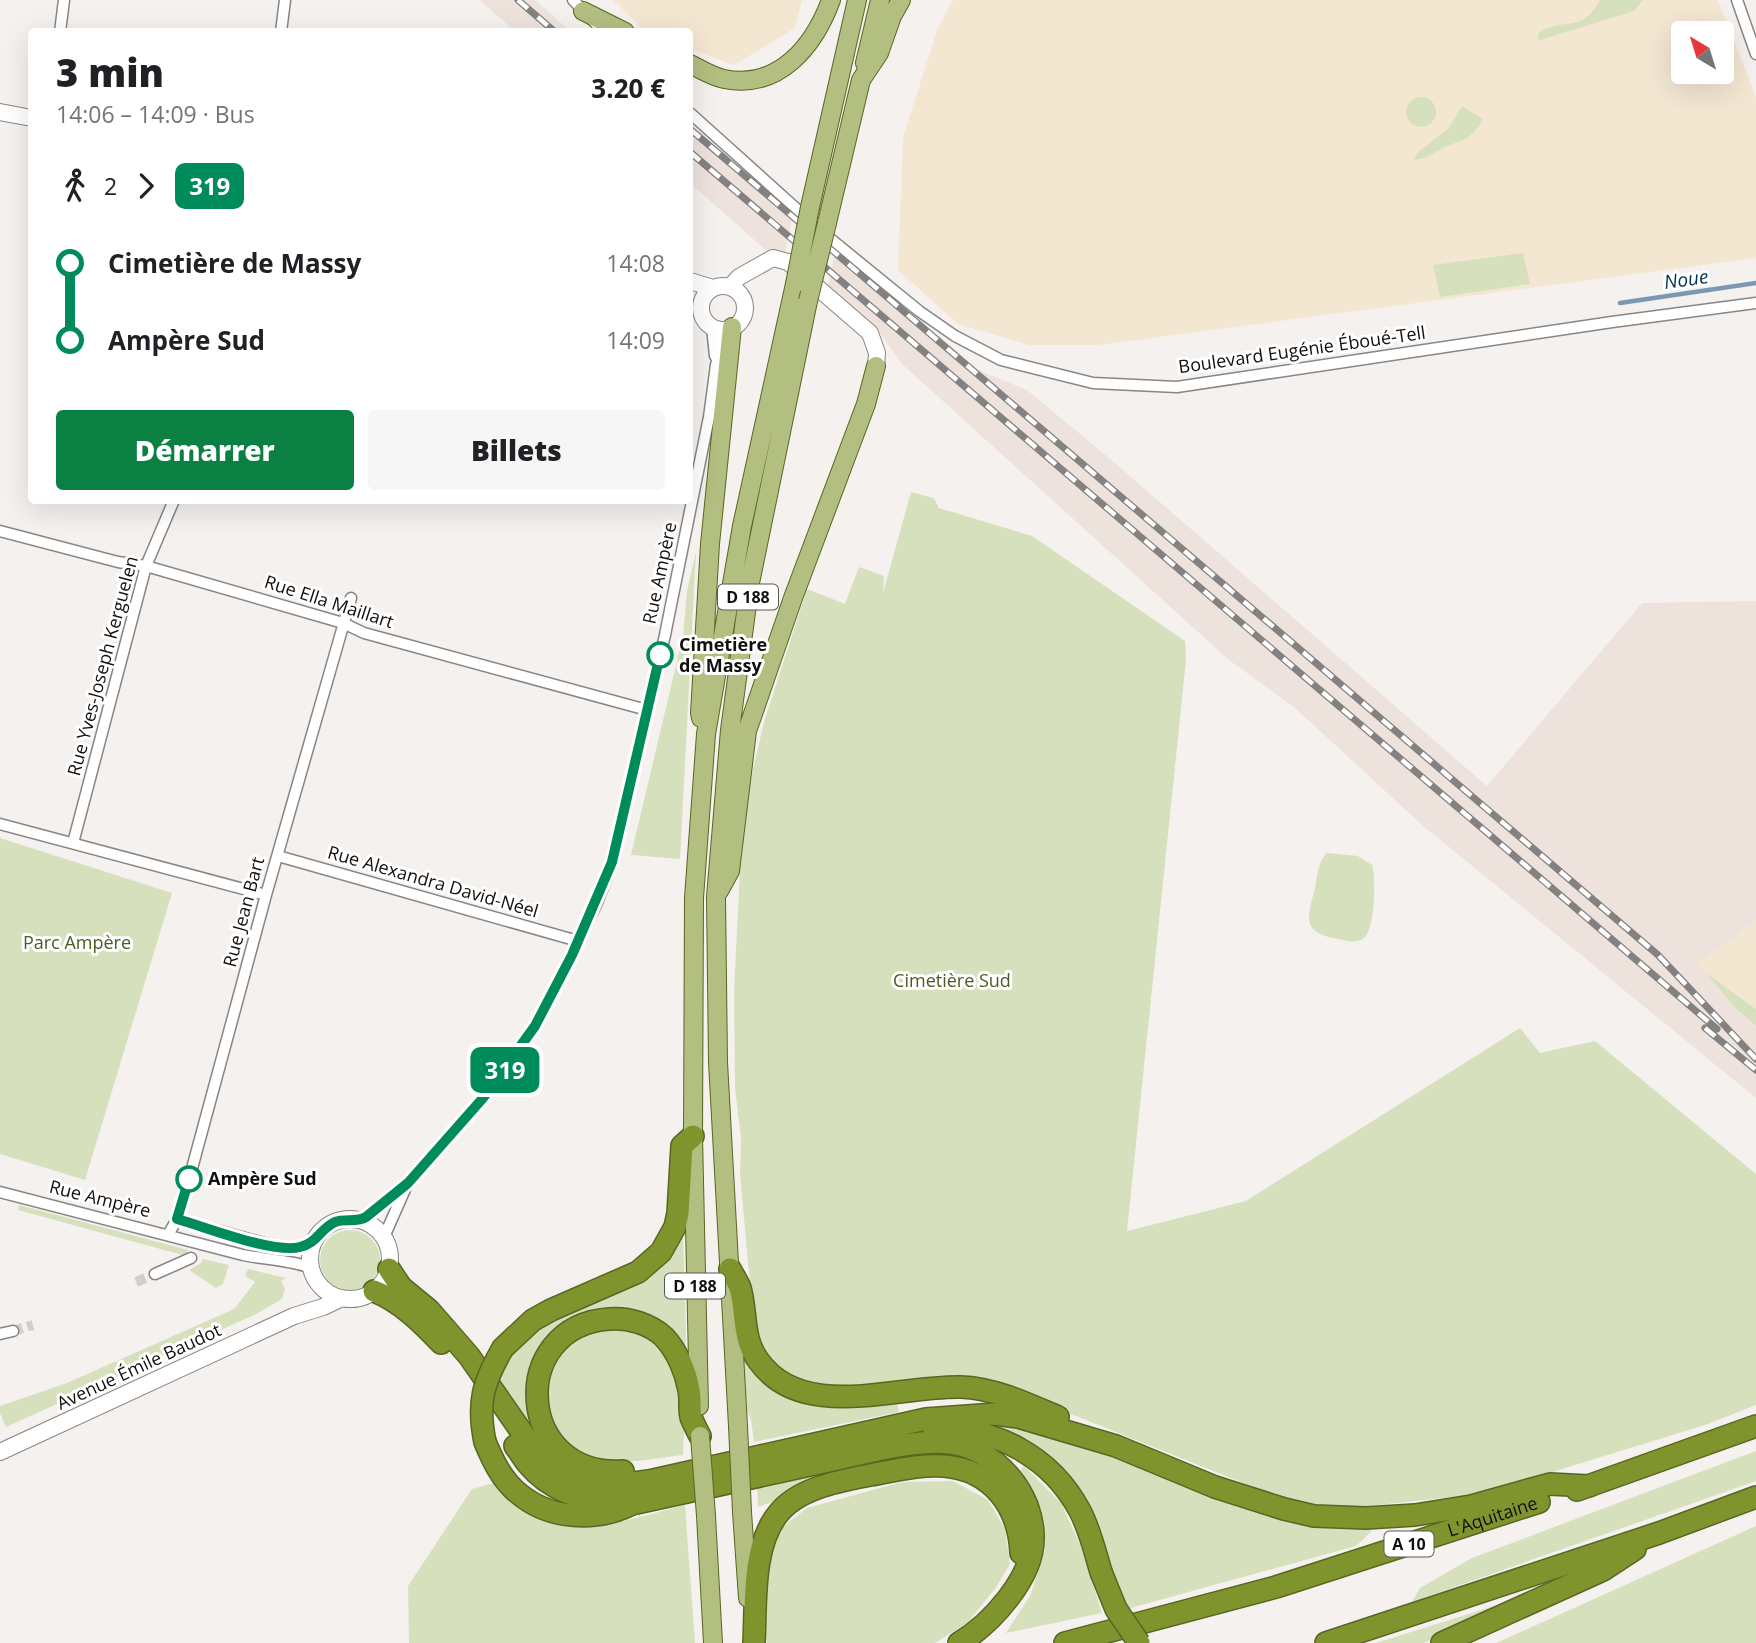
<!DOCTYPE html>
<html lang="fr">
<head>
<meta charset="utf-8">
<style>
	body { margin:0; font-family:"Open Sans",sans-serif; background:#f6f6f6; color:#202124; height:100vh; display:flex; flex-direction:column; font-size:26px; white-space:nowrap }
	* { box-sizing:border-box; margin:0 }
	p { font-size:23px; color:#757577 }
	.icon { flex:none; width:38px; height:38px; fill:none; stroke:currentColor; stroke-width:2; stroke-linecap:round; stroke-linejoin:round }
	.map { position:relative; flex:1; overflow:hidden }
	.panel { position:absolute; left:28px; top:28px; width:665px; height:476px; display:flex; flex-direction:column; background:#fff; border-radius:7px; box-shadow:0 7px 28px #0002 }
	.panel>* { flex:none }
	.badge { padding:0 14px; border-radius:10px; font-size:24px; line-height:46px }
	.needle { width:46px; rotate:322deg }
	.tools { position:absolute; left:1671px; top:21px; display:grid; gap:14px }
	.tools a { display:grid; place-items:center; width:63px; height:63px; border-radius:7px; background:#fff; box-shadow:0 7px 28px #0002; font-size:35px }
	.map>.badge { position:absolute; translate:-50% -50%; box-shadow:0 0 0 4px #fff }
	.legs { display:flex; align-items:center; gap:10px; height:77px; padding:0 28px; font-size:23px }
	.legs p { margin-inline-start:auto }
	.summary { display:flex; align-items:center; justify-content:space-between; height:119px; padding:0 28px }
	h1 { font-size:38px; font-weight:800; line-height:52px }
	.action { display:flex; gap:14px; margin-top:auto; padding:14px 28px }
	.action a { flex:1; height:80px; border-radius:7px; background:#0b8043; color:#fff; font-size:28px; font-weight:800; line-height:80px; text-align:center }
	.action a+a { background:#f6f6f6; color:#202124 }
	ul { padding:0 28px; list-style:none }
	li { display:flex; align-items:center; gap:24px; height:77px; font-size:26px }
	li i { display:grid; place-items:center; width:10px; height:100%; margin:0 9px; background:currentColor }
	li i::after { content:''; width:18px; height:18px; margin:-9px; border:5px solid; border-radius:50%; background:#fff }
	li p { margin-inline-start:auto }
	li:first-child i { background:linear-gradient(#0000 50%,currentColor 0) }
	li:last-child i { background:linear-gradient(currentColor 50%,#0000 0) }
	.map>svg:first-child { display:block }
</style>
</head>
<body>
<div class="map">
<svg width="1756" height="1643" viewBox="0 0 1756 1643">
	<rect width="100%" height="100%" fill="#f5f1ef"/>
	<path fill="#f3e7d2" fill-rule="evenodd" d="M613,0H802L795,28L734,65L690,49V32L645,31Z
		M953,0H1718L1756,97V258L1099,345H1029L958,324L898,270L903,138L937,30ZM1684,33H1722V72H1684Z
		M1756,921V1009L1694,965Z"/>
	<path fill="#eee3dc" d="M479,0H535L570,31H515Z
		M690,126L793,215L785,252H768L690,183Z
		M835,251L978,370L1027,390L1115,463L1487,786L1642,603L1756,601V921L1695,965L1706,973L1735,1008L1756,1026V1098L1422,825L1295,708L1229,660L902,364L879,332L828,286Z"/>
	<path fill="#d7e0bd" d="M1600,0H1643L1634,11L1540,40L1538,39V34C1562,15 1581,36 1600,0Z
		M1406 112a15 15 0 1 1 30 0a15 15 0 1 1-30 0Z
		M1462,106L1483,119C1470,143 1460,139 1439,150C1428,156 1428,158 1414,160L1418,152L1449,128Z
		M1523,253L1530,284L1440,297L1433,265Z
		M911,492L934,498L939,508L1032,536L1185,641L1186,660L1127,1231L1246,1201L1520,1028L1540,1053L1595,1041L1756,1174V1405L1705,1425L1481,1494L1339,1509L1281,1498L1041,1402L808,1386L779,1374L755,1339L740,1174L741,1138L735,1088L734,991L741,849L749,786L764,722L807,589L845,604L859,567L884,576L883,593Z
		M696,552L680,859L631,855L683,636L687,591Z
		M0,838L172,893L85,1180L0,1154Z
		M1327,853L1358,856L1372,865C1376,878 1375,930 1364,938C1356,944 1347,941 1338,939C1301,932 1307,920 1315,888C1317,877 1318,861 1327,853Z
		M1706,973L1756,1009V1026L1735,1008Z
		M19,1205L188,1250L186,1256L18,1210Z
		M320 1260a30 30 0 1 1 60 0a30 30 0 1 1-60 0Z
		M683,1234L686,1334L685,1358L660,1325L562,1331L536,1427L524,1424L496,1379C515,1346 545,1321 580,1306C600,1298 623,1293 641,1283C660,1271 672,1253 683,1234Z
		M203,1259L229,1265L223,1284L216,1288L189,1270L201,1263Z
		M248,1269L286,1278L281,1281L285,1289L282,1299L256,1314L6,1427L0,1413V1406L67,1383L234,1309L255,1282L245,1276Z
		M607,1326L638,1332L657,1345L675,1372L685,1404L683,1455C656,1458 612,1468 586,1456C542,1435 538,1379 568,1346C578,1335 594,1331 607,1326Z
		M744,1359C795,1419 825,1410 896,1400L899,1412L754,1442L751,1420L747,1410Z
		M1007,1422L1114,1458L1237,1507L1323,1527L1353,1525L1372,1531L1356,1546L1127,1609L1110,1572L1089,1511L974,1424Z
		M1756,1451V1481L1412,1602L1420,1588L1472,1558Z
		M947,1453L958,1457L956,1461L817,1486L758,1507L757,1485L908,1456Z
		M1024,1466L1061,1503L1080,1545L1102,1613L1006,1633L1030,1596L1045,1551L1042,1511L1017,1474Z
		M953,1481L988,1500L1005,1529L1010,1564L995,1589L967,1623L935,1643H767L764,1623L769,1559L776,1538L785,1525L807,1508L902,1482Z
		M493,1483C515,1504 547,1526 579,1526C611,1527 654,1513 685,1505L695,1643H409L408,1586L472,1489Z
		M1756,1526V1643H1496Z
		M1516,1599L1424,1643H1376Z"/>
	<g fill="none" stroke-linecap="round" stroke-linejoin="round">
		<path stroke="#7b97b1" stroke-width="4.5" d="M1620,303L1756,283"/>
		<path stroke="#d3cfcd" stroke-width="10" stroke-dasharray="10 5" stroke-linecap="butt" d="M136,1282L155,1274
			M13,1331L33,1325"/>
		<defs>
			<path id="street" d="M573,0L604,32
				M1737,0L1756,54
				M60,32L64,0
				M281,32L285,0
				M690,113L810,221
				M822,232L919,311L955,336L1001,360L1093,383L1177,387L1612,322L1756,303
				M712,327L715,356
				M0,531L118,562L146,566L343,623L364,633L647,710
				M0,824L266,895
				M73,843L146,566L174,500
				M278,856L578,941
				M0,1192L243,1255C261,1259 299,1261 312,1269
				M177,1219L278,1247L298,1248L315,1241
				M361,1220L408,1183L445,1143L507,1067L535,1026L596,905L613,862L665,635L709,417L716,365L725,330
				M168,1235L177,1219L184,1198L266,895L351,598
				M384,1237L407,1185
				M155,1274L191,1258
				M0,1334L13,1331"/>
			<path id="secondary" d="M0,112L32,118
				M690,281L713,288
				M701 308a22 22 0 1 1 44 0a22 22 0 1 1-44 0Z
				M730,287L739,277L773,258L788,262L870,333L877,353L876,366
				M310 1259a40 40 0 1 1 80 0a40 40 0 1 1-80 0Z
				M0,1452L294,1316L323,1307L342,1298"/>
			<path id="primary" d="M583,11L625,32
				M865,63L880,0
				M690,64C700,69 713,77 724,79C779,90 814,46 831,0
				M810,207L857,0
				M827,223L861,80L879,53L892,16L901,0
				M701,718L700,713L710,544L732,327
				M719,891L730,871L747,731L793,598L866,404L876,366
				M699,1406L693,1136L694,898L706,734L742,526L795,284
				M738,1426L718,1062L716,897L730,730L750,583L808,301
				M742,1512L748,1598
				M706,1516L713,1643"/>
			<g id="highway">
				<path d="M389,1269L401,1287L429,1310L469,1356L537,1454L559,1472L586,1485H619L649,1481L926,1419L995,1414L1018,1417L1116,1446L1215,1487L1284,1509L1314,1516L1366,1518L1415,1515L1471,1506L1550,1484L1589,1486"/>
				<path d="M730,1269C733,1275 738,1282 740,1288C747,1313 742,1338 758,1360C802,1423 898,1385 961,1387C994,1388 1028,1404 1058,1417"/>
				<path d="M374,1291C400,1301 422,1323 441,1343"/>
				<path d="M503,1348L533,1320L551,1310L638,1272L661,1252L675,1227L678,1213L682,1146L693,1136"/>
				<path d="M934,1432C994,1424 1052,1458 1080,1511C1090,1530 1095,1552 1101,1572"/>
				<path d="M485,1442C493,1461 502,1480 518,1493C550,1520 596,1522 632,1504C696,1490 760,1476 824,1462C860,1454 914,1439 950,1443C996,1449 1034,1493 1033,1539C1033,1578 991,1624 959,1643"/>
				<path d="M515,1446C520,1452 523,1458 528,1464C551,1492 588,1502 623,1504"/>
				<path d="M623,1471C515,1478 507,1326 609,1319C628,1317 650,1324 664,1337C677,1351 686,1372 689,1390C691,1399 689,1408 691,1417C693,1423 697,1430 700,1436"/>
				<path d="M1577,1490L1756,1426"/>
				<path d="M754,1643C756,1603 752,1546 778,1514C798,1488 840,1481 870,1475C894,1471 920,1464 944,1466C993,1470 1019,1508 1021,1553"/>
				<path id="s1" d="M1065,1643L1276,1587L1539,1502"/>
				<path d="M1326,1643L1659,1533L1756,1497"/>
				<path d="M1442,1643L1603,1570L1635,1549"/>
			</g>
		</defs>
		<use href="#street" stroke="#898583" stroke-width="13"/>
		<use href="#secondary" stroke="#898583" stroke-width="18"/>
		<use href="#primary" stroke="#596622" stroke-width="20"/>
		<use href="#highway" stroke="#596622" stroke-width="24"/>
		<use href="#street" stroke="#fff" stroke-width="10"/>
		<use href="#secondary" stroke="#fff" stroke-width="16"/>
		<use href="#primary" stroke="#b3bf81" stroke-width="18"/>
		<use href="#highway" stroke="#80942d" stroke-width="21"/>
		<defs>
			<path id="rail" d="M518,0L555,32
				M690,129L1658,955L1756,1059
				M690,152L1717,1029
				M1705,1028L1756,1070"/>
		</defs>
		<use href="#rail" stroke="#848280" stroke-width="7"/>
		<use href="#rail" stroke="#fff" stroke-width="4.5" stroke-dasharray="13" stroke-linecap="butt"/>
		<defs>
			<path id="primary-bridge" d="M795,284L810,207
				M808,301L827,223
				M738,1426L742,1512
				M700,1436L706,1516"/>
			<path id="highway-bridge" d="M485,1442C477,1403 483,1382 503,1348
				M1101,1572L1116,1609L1139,1643"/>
		</defs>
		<use href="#primary-bridge" stroke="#596622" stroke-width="20" stroke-linecap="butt"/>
		<use href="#highway-bridge" stroke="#596622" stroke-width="24" stroke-linecap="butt"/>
		<use href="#primary-bridge" stroke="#b3bf81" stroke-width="18"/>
		<use href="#highway-bridge" stroke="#80942d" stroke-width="21"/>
	</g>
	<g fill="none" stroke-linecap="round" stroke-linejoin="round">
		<defs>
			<path id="line-1" d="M189,1179L177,1219C206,1227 274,1254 300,1247C317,1243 320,1229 335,1222C345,1218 357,1223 366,1217L408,1183L483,1098L535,1026L572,955L612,862L660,655"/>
		</defs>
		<use href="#line-1" stroke="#fff" stroke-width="16"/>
		<use href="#line-1" stroke="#008b5a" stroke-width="10"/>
	</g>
	<g fill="#fff" stroke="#008b5a" stroke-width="3.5">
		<circle cx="660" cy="655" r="12"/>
		<circle cx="189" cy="1179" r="12"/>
	</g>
	<g text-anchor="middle" stroke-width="6" stroke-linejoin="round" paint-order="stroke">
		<g fill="#fff" stroke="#585857" stroke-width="2">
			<rect x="718" y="584.5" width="60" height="25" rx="5"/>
			<rect x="665" y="1273.5" width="60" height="25" rx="5"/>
			<rect x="1384.5" y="1531.5" width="49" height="25" rx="5"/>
		</g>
		<g font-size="16" font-weight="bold" fill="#11100f">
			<text x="748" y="603">D 188</text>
			<text x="695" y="1292">D 188</text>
			<text x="1409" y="1550">A 10</text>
		</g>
		<g font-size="18" fill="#11100f" stroke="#fff">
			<text transform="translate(1302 350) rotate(-8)" y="6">Boulevard Eugénie Éboué-Tell</text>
			<text transform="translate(660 573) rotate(-78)" y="6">Rue Ampère</text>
			<text transform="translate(329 602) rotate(18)" y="6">Rue Ella Maillart</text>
			<text transform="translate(103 666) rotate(-75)" y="6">Rue Yves-Joseph Kerguelen</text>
			<text transform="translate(433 882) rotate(16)" y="6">Rue Alexandra David-Néel</text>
			<text transform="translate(244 912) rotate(-75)" y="6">Rue Jean Bart</text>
			<text transform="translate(100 1199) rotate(14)" y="6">Rue Ampère</text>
			<text transform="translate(139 1367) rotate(-25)" y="6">Avenue Émile Baudot</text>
			<text dy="6" stroke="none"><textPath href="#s1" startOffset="446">L'Aquitaine</textPath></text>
		</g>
		<g font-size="18" font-weight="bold" fill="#11100f" stroke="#fff" text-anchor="start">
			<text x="679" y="651">Cimetière<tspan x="679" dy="21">de Massy</tspan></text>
			<text x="208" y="1185">Ampère Sud</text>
		</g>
		<g font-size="18" fill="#4f5a23" stroke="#fff">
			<text x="77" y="949">Parc Ampère</text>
			<text x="952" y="987">Cimetière Sud</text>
		</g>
		<g font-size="19" font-style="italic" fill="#003154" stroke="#fff">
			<text transform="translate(1686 279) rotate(-8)" y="7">Noue</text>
		</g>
	</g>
</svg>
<div class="tools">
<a><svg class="needle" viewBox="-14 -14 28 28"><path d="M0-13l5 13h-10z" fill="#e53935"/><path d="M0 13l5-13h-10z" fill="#757577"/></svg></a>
</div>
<b class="badge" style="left:505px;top:1070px;background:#008b5a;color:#fff">319</b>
<section class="panel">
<div class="summary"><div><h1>3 min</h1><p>14:06 – 14:09 · Bus</p></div><b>3.20 €</b></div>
<div class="legs"><svg class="icon" aria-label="walk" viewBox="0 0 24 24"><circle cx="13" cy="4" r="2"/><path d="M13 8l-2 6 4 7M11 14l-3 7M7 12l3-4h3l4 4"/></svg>2<svg class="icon" aria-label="forward" viewBox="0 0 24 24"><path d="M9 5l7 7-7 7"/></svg><b class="badge" style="background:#008b5a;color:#fff">319</b></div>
<ul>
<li><i style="color:#008b5a"></i><b>Cimetière de Massy</b><p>14:08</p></li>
<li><i style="color:#008b5a"></i><b>Ampère Sud</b><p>14:09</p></li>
</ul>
<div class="action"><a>Démarrer</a><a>Billets</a></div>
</section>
</div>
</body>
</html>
